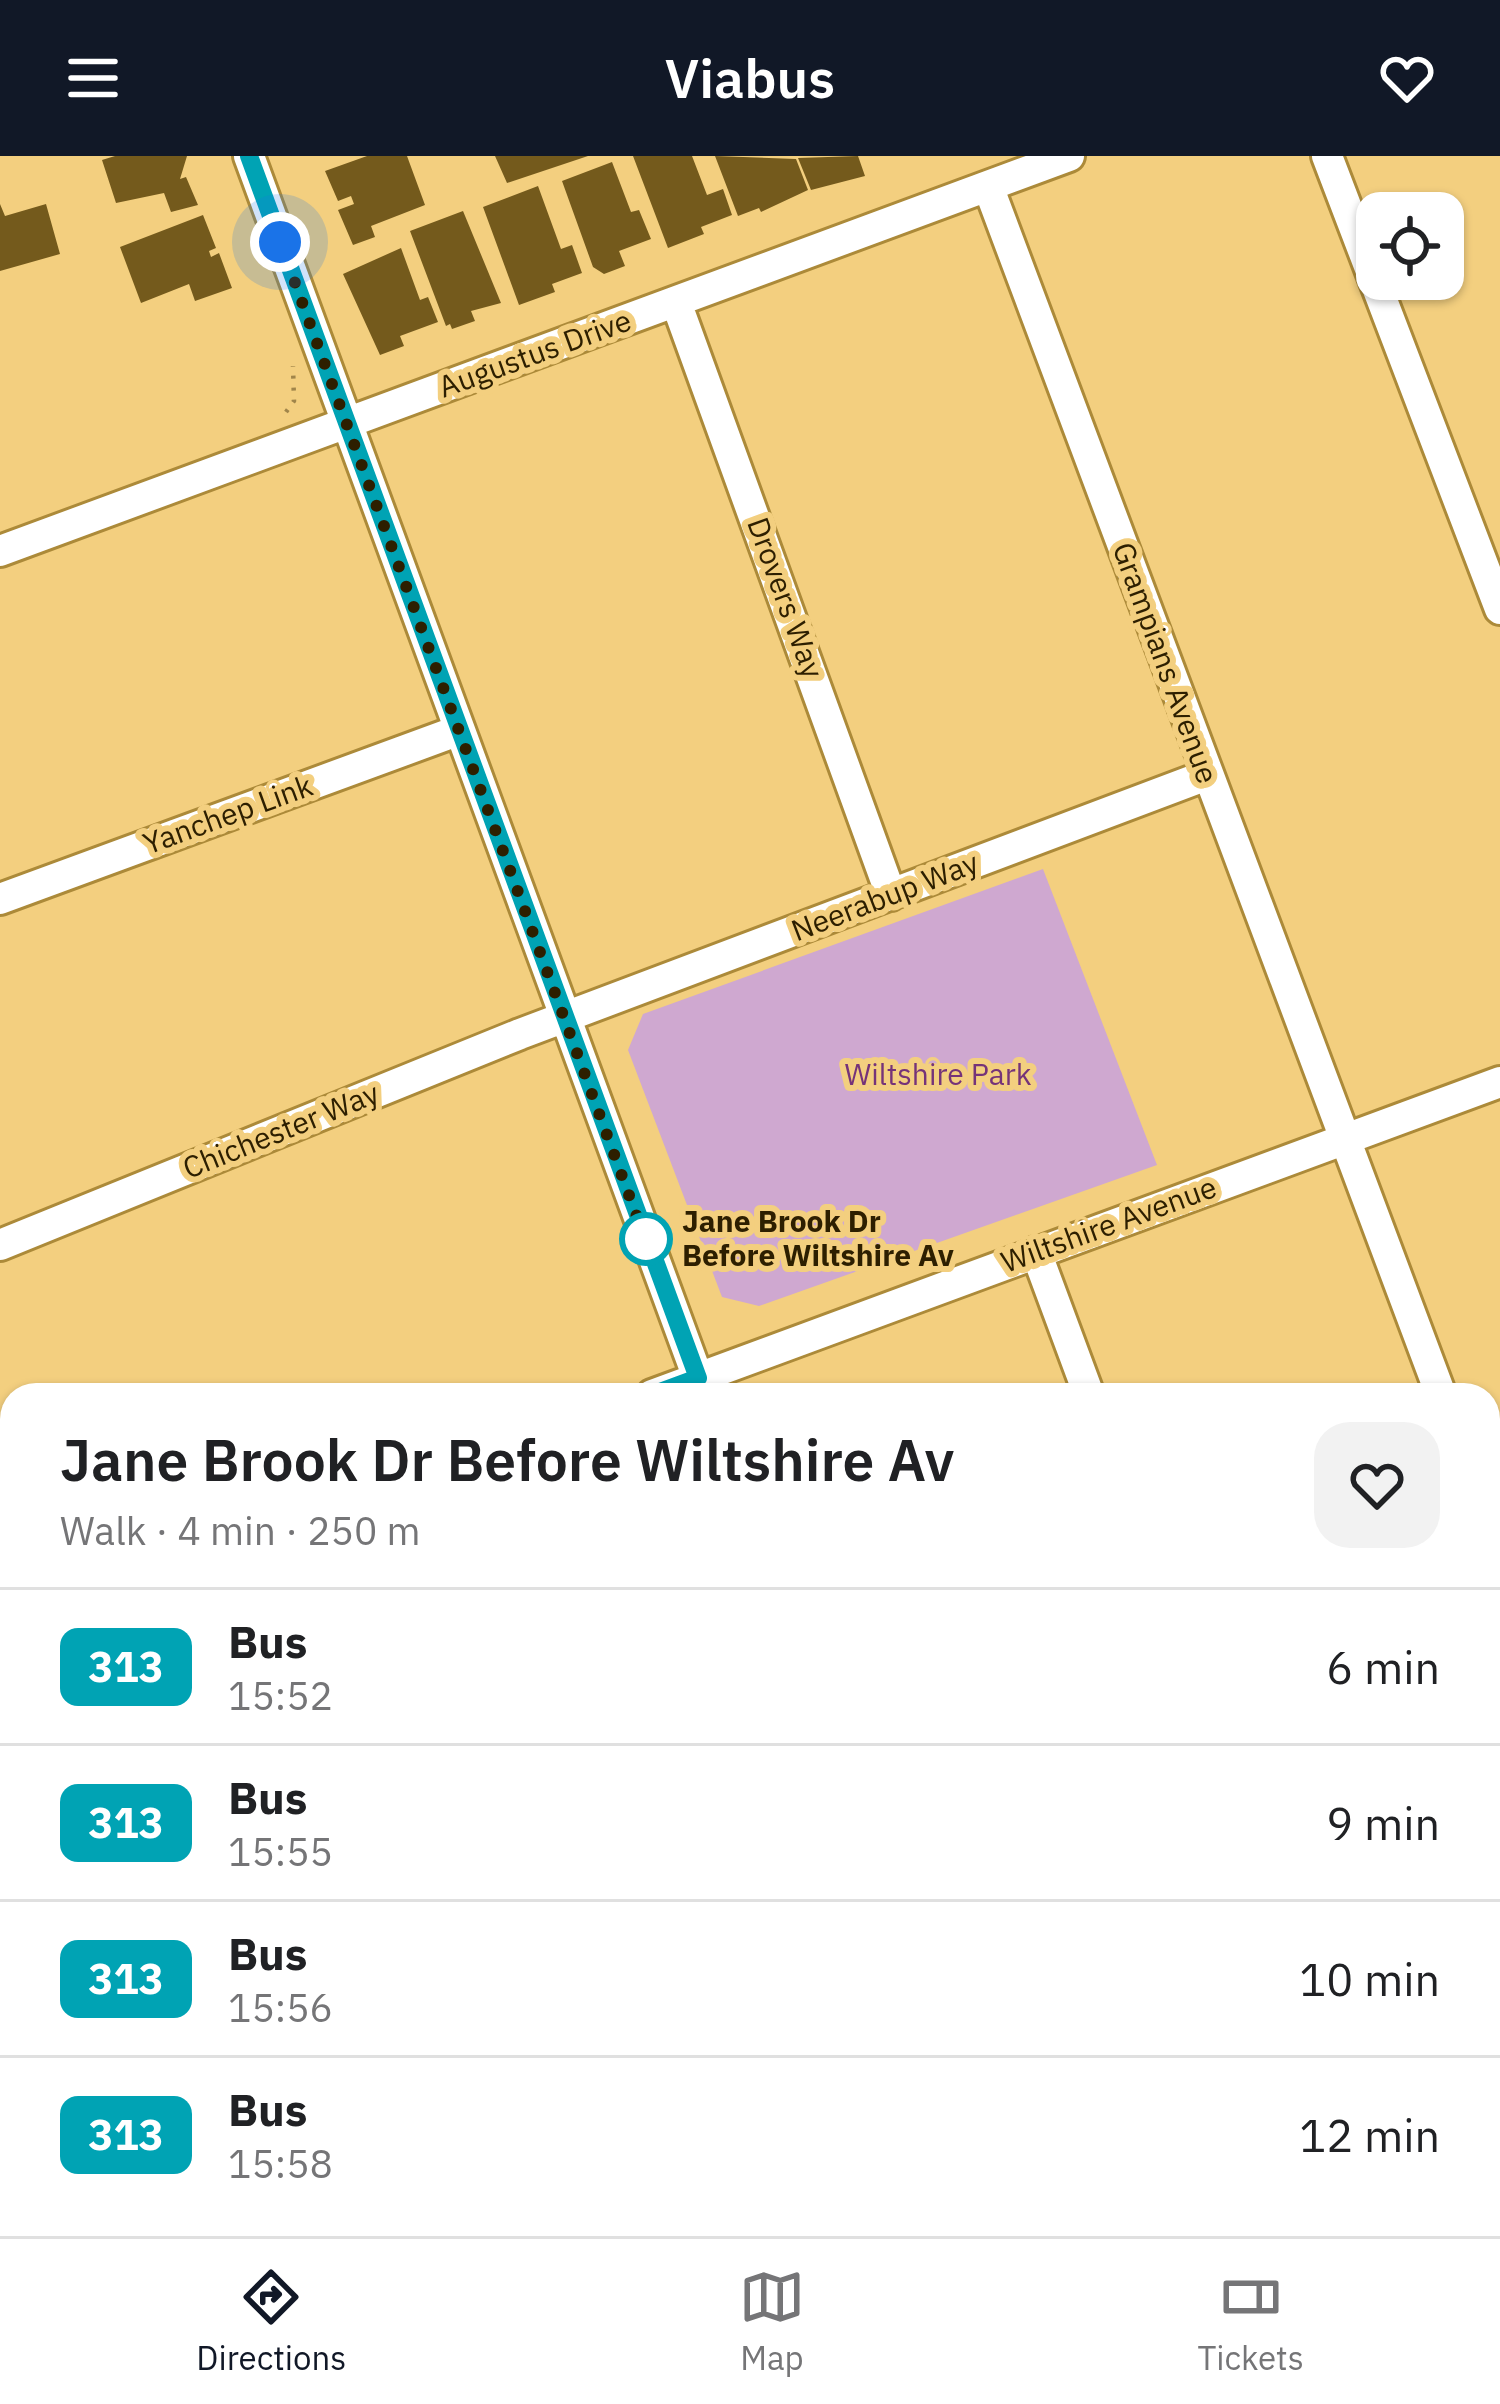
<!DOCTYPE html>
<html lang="en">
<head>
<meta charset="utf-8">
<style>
	body { margin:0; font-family:"IBM Plex Sans",sans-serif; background:#f2f2f2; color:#202124; height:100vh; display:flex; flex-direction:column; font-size:45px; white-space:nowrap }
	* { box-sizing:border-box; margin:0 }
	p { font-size:39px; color:#757577 }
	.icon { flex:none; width:66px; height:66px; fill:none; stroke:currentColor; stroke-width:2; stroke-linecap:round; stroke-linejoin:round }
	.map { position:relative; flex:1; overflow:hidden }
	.side { position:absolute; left:0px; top:1227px; width:1500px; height:855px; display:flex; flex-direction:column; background:#fff; border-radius:36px 36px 0 0; box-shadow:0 3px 9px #0004 }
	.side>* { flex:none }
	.badge { padding:0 24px; border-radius:18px; font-size:42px; line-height:78px }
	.buttons { position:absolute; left:1356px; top:36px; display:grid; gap:24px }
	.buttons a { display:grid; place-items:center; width:108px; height:108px; border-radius:24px; background:#fff; box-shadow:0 3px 9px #0004; font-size:60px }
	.you { position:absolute; width:60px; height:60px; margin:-30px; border:9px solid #fff; border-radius:50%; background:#1a73e8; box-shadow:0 0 0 18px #1a73e833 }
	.map>.badge { position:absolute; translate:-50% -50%; box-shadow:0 0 0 6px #fff }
	.round { display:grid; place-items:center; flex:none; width:126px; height:126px; border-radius:36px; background:#f2f2f2 }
	.summary { display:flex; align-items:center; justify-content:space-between; height:204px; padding:0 60px }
	h1 { font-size:57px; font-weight:600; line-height:90px }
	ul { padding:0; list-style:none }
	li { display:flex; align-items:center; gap:36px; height:156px; padding:0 60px; border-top:3px solid #e0e0e0 }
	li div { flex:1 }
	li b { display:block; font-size:45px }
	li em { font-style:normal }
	li .badge { min-width:132px; font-weight:700; text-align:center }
	header { display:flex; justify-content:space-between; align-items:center; height:156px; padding:0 60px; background:#111827; color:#fff; font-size:54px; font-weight:600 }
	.dock { display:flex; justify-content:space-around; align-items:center; height:168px; border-top:3px solid #e0e0e0; background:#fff; font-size:33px; color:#757577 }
	.dock a { display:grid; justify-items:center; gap:6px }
	.dock .current { color:#111827 }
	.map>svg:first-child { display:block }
</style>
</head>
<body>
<header><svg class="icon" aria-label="menu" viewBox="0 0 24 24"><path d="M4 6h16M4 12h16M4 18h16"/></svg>Viabus<svg class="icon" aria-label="heart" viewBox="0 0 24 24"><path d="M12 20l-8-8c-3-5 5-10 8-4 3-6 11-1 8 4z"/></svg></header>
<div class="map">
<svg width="1500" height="2080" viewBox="0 0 1500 2080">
	<rect width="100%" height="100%" fill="#f3cf7f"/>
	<path fill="#cfa8d0" d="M1043,713L1157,1009L759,1150L722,1141L628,894L643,858Z"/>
	<path fill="#649e67" d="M0,1490L12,1514V1721L0,1744Z"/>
	<path fill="#745a1c" d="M115,0H187L180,23L186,21L198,49L171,56L164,37L116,47L102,4Z
		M367,0H407L425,49L371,70L375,81L353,89L338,54L354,48L351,40L338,45L325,15Z
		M495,0H588L507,27Z
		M633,0H692L707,39L723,33L732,59L701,71L704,78L668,92Z
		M715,0L796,3L808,34L761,56L759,52L738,60Z
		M858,0L865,20L811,34L798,2Z
		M612,6L631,56L639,54L651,83L619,95L625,110L604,118L593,111L562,25Z
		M538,30L561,93L572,89L582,117L552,128L555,136L519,149L483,51Z
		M0,48L5,60L46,48L60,98L0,115Z
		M463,55L501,147L471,155L475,165L452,173L450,168L446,170L410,75Z
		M203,59L216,92L209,95L211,101L219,97L232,132L195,145L189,128L141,147L120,91Z
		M401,92L420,144L428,141L438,166L400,180L404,190L380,199L343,118Z"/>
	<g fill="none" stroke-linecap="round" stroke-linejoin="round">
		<defs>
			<path id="minor" d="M249,0L698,1222
				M1327,0L1500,453
				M988,30L1441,1239
				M676,146L891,739
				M0,395L1069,0
				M0,743L457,575
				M0,1089L520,878L1207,619
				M1036,1096L1089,1239
				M652,1239L1500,926
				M1488,1296L1500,1292
				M0,1342L12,1354
				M1488,1364L1500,1396
				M277,2070L281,2080
				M315,2080L342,2070"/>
		</defs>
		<use href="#minor" stroke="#ac8a39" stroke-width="36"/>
		<path stroke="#a0854a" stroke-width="4.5" stroke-dasharray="3 9" stroke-linecap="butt" d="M286,256L294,245L293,210
			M0,1993L12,1987
			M87,2070L91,2080
			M229,2070L230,2080"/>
		<use href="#minor" stroke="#fff" stroke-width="30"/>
	</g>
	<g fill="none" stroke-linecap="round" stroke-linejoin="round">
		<defs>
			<path id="line" d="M249,0L698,1222L652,1239"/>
		</defs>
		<use href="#line" stroke="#fff" stroke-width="27"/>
		<use href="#line" stroke="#00a3b4" stroke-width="18"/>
		<path stroke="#2d1f00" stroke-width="12" stroke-dasharray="0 21.6" d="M280,86L652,1102L646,1083"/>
	</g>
	<circle fill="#fff" stroke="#00a3b4" stroke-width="6" cx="646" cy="1083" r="24"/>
	<g text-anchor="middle" stroke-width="12" stroke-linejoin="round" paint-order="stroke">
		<g font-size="30" fill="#2d1f00" stroke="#f3cf7f">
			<text transform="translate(535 198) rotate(-20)" y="10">Augustus Drive</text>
			<text transform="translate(785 442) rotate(70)" y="10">Drovers Way</text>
			<text transform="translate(1165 507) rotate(70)" y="10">Grampians Avenue</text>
			<text transform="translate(228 659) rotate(-20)" y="10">Yanchep Link</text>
			<text transform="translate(885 741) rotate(-21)" y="10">Neerabup Way</text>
			<text transform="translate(281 975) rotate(-22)" y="10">Chichester Way</text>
			<text transform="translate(1109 1069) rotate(-20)" y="10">Wiltshire Avenue</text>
		</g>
		<g font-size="30" fill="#753379" stroke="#f3cf7f">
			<text x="938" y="929">Wiltshire Park</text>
		</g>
		<g font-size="30" font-weight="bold" fill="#2d1f00" stroke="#f3cf7f" text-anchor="start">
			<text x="682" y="1076">Jane Brook Dr<tspan x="682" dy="34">Before Wiltshire Av</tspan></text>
		</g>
	</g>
</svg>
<div class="buttons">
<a><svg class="icon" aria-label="locate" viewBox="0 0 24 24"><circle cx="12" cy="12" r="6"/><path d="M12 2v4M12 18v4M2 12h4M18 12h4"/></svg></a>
</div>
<div class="you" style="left:280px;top:86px"></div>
<section class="side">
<div class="summary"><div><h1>Jane Brook Dr Before Wiltshire Av</h1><p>Walk · 4 min · 250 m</p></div><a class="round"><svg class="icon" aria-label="heart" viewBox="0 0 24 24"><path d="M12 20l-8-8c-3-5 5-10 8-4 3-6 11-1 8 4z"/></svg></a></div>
<ul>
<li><span class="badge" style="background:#00a3b4;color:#fff">313</span><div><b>Bus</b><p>15:52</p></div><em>6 min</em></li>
<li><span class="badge" style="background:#00a3b4;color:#fff">313</span><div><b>Bus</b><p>15:55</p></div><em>9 min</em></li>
<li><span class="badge" style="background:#00a3b4;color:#fff">313</span><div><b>Bus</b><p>15:56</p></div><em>10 min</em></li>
<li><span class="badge" style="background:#00a3b4;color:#fff">313</span><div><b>Bus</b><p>15:58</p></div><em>12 min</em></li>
</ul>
</section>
</div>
<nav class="dock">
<a class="current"><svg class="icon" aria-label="directions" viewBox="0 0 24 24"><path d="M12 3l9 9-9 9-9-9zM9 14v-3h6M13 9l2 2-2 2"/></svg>Directions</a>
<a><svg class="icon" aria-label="map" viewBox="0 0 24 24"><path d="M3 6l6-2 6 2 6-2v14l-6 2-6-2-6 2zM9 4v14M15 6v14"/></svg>Map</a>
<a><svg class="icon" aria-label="tickets" viewBox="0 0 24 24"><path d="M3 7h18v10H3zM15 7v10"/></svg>Tickets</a>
</nav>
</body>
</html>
